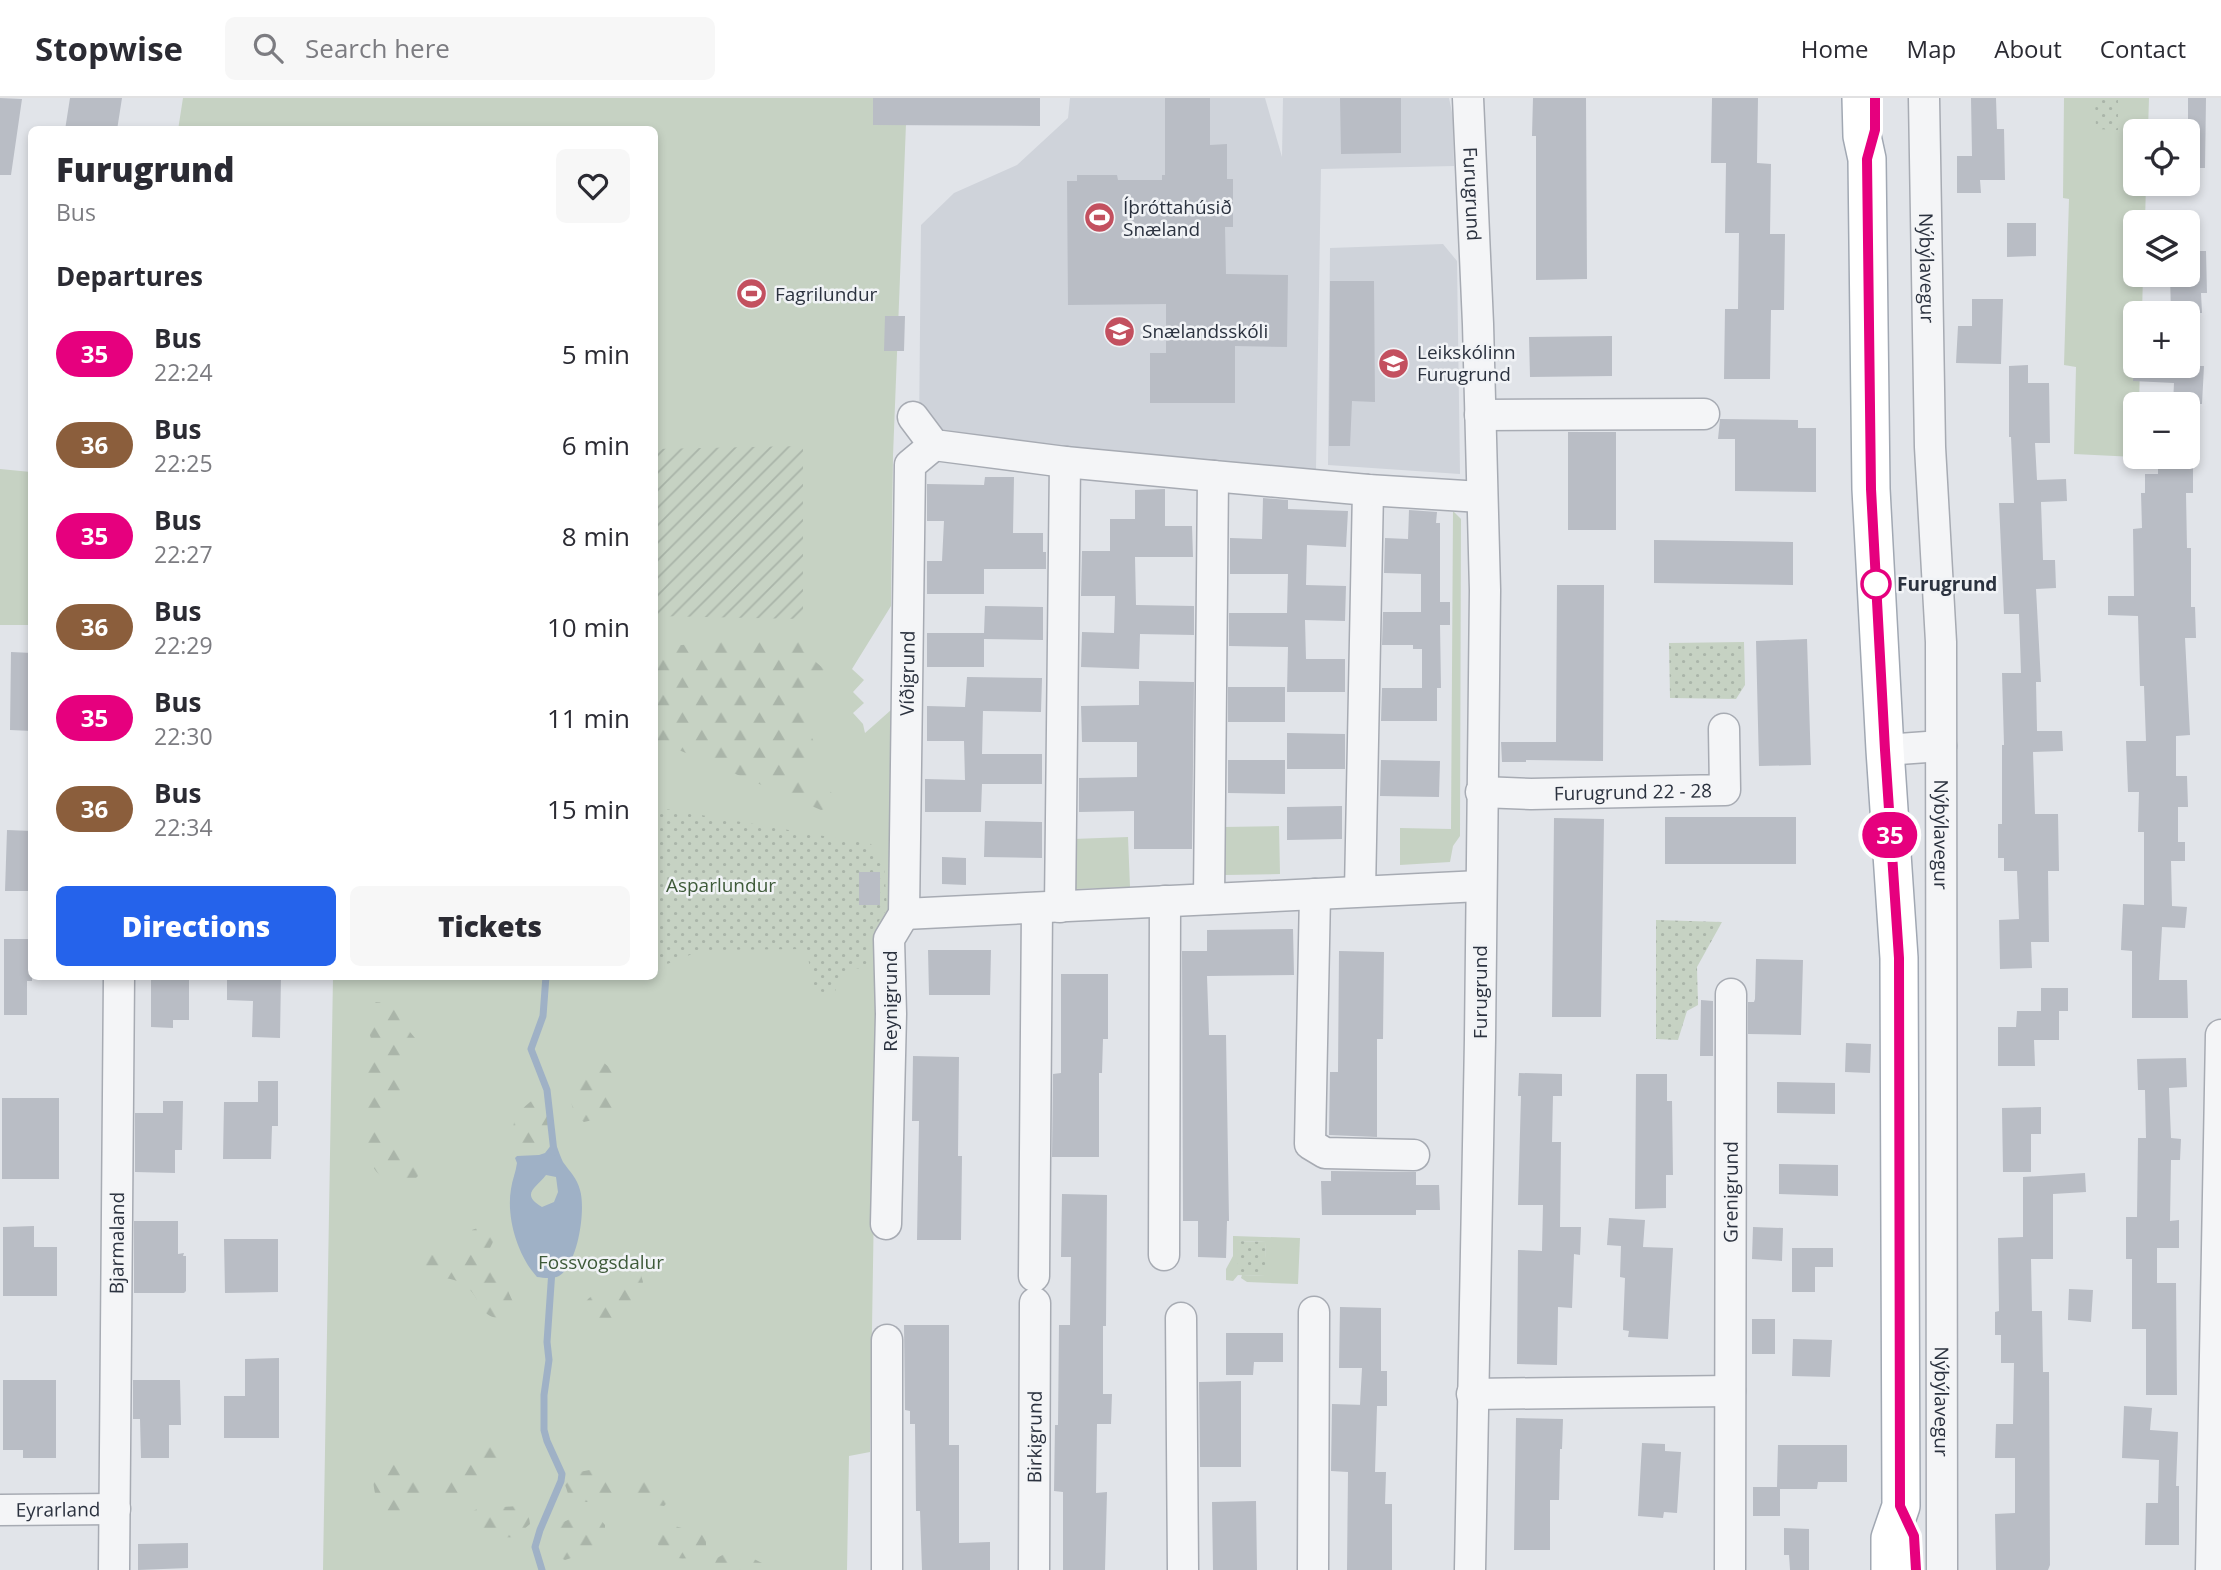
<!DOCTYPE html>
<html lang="en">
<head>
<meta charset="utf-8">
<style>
	body { margin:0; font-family:"Open Sans",sans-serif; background:#f7f7f7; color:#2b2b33; height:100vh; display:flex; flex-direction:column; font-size:26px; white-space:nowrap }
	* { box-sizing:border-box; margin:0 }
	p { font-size:23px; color:#7c7c81 }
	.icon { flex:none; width:38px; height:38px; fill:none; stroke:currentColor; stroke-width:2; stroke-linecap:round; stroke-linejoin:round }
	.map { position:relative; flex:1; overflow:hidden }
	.sheet { position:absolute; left:28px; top:28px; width:630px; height:854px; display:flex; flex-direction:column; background:#fff; border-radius:10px; box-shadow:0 4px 10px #0003 }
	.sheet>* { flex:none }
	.badge { padding:0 14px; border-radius:23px; font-size:24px; line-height:46px }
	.fabs { position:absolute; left:2123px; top:21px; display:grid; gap:14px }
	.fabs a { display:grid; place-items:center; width:77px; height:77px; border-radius:10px; background:#fff; box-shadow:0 4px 10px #0003; font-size:35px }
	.map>.badge { position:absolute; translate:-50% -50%; box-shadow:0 0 0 4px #fff }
	h2 { padding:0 28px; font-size:26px; line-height:63px }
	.round { display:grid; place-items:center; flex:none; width:74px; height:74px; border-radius:10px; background:#f7f7f7 }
	.head { display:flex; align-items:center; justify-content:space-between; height:119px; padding:0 28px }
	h1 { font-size:33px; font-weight:800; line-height:52px }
	.action { display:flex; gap:14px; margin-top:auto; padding:14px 28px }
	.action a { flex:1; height:80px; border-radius:10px; background:#2563eb; color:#fff; font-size:28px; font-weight:800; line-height:80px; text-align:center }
	.action a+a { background:#f7f7f7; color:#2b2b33 }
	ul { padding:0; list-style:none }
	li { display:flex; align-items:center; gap:21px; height:91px; padding:0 28px }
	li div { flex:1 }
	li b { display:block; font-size:26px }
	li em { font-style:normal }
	li .badge { min-width:77px; font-weight:700; text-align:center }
	header { display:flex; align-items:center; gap:42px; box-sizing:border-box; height:98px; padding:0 35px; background:#fff; border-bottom:2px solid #e1e1e2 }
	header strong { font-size:33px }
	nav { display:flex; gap:38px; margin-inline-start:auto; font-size:24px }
	.search { width:490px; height:63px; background:#f7f7f7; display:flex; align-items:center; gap:18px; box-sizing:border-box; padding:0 24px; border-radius:10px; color:#7c7c81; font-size:26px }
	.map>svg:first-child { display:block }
</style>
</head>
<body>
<header>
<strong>Stopwise</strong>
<div class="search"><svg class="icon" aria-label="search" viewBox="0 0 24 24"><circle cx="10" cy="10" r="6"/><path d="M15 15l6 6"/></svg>Search here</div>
<nav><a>Home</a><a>Map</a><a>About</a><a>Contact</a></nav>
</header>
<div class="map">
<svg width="2221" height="1472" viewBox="0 0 2221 1472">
	<defs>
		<pattern id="forest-firs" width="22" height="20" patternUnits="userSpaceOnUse" patternTransform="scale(1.75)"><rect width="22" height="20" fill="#c6d2c3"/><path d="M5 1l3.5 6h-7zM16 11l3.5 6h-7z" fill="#aab5a9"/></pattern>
		<pattern id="park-dots" width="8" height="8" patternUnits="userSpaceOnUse" patternTransform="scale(1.75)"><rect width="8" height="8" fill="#c6d2c3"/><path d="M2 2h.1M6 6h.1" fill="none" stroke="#aab5a9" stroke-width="1.8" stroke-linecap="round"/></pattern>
		<pattern id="garden-furrows" width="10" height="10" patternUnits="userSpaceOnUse" patternTransform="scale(1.75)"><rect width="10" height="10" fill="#c6d2c3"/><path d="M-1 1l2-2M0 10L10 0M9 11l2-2" fill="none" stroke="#aab5a9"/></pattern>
	</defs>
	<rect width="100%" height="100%" fill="#e1e4e9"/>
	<path fill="#cfd3da" d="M1070,0H1265L1282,59L1283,0H1449L1453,19L1454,68L1321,71L1316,372L1067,350L919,334L921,127L954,95L1017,67L1068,20Z
		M1443,146L1457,163L1460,376L1328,367L1330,150Z"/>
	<path fill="#c6d2c3" d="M183,0H907L893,358L891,508L852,571L864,582L853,594L864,605L853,615L863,626L865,635L891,612L904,735L874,1106L870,1354L849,1358L847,1472H323L333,879L654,878V32H178Z
		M2064,0H2149L2148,33H2135V86H2146L2145,124H2135V177H2143L2142,215H2135V268H2140L2139,306H2135V359L2074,356L2076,269L2064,267L2069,101L2063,100Z
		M0,371L31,374V527H0Z
		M1453,413L1461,421L1460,738L1453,748L1450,764L1400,767V730L1451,731Z
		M1279,728L1280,776L1225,777L1224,729Z
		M1128,739L1130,789L1075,791L1073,741Z
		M1233,1138L1300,1140L1298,1186L1247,1184L1241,1180L1242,1177L1264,1178L1266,1144L1238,1143V1177L1233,1183L1226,1182V1171L1233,1158Z"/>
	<path fill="url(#forest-firs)" d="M801,538L803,553L824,571L820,587L805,598L807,626L814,645L802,681L829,692L835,699L830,710L821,712L655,642V549Z
		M376,904L387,905L396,912L400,922L415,940V953L409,959L394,961L393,967L401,976L406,984L399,994L390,998C368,1051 417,1045 418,1078L411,1085C368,1088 366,1055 364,1022C363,1007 361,992 365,978C367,971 373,966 375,959C376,948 369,938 367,928C366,923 367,916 368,911Z
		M604,965L613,972L616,995L611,1024L605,1025L597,1021L584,1024L575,1018L571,1004L576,985L594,966Z
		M536,1000H543C549,1010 549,1022 547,1033C536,1081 483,1033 536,1000Z
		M483,1128L491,1132L495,1140L485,1160L493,1179L504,1184L513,1204L510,1218C477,1227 484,1199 463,1186C452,1179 440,1180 429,1181L423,1174V1165C441,1144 448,1160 470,1155L472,1132Z
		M627,1171L640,1173L643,1184L635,1208L626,1218L606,1229H589C573,1206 592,1194 613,1189L618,1177Z
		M495,1342L503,1347C504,1360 499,1371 490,1381C486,1385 482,1390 478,1393C466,1400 436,1403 443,1381C445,1374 467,1354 474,1350C480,1347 488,1345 495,1342Z
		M386,1356C398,1361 396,1367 405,1373C408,1376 412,1375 415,1378C442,1404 393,1436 378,1406C376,1402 375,1395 374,1390C372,1377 376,1365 386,1356Z
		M600,1370L613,1376L617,1389L614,1401C602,1403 577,1408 569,1398C568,1396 566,1389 565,1387L574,1375Z
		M645,1377L658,1383L668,1404L664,1408L634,1404L627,1389L629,1379Z
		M517,1408L528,1412L530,1426L515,1439L481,1441L468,1430L466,1417L477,1411Z
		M577,1418H597L605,1427V1443L597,1458L590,1457L583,1448L576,1450L574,1459L565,1462L558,1459L556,1445L559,1426Z
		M668,1426L702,1436L706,1440V1449L700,1458C679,1463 660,1462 655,1437L661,1427Z
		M728,1454L744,1456L776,1472H712L717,1460Z"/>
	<path fill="url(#park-dots)" d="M2095,0H2118V32L2096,31Z
		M1744,544L1745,587L1736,601L1670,600L1669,545Z
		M654,709L871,746L884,768L887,811L870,836L869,872L848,869L834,895L813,893L807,851L702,852L655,871Z
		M1656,822L1722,824L1697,869L1698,907L1687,913L1678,942L1656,941Z
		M1238,1143L1266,1144L1265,1178L1237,1177Z"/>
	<path fill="url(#garden-furrows)" d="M803,348V521L655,518V351Z"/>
	<path fill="#9fb1c6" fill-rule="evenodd" d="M552,1046L557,1049C559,1054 561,1060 563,1064C570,1074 577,1080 580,1092C586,1112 578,1166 559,1178C553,1181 544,1180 537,1179C518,1158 506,1120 511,1091C512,1082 516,1074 517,1065L515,1060L517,1058L539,1057L545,1055ZM546,1077L556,1079L558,1094L554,1104L542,1109C520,1096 536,1090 546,1077Z"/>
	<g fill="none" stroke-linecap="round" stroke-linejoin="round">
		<path stroke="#9fb1c6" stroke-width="7" d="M546,878L543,918L531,951L547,992L554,1054
			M542,1472L535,1449L540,1432L561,1383L562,1376L547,1343L544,1332V1297L549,1262L547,1244L552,1172"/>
	</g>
	<path fill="#b9bdc5" d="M0,0L22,1L11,77H0Z
		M70,0H122L117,32H65Z
		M873,0H1040V28L873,27Z
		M1165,0H1210V47L1227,46V81H1233V129H1225L1226,176L1288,177L1287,249L1235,248V305H1150V255H1166V206L1068,207L1067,83H1077V77H1117L1118,82H1162V77H1165Z
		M1340,0H1401V55L1341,56Z
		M1533,0H1586L1587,181L1536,182V38H1532Z
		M1712,0H1758L1757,65L1771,66L1770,136H1785L1784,212H1771L1770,281H1724L1725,211H1738L1739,135H1725L1726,65H1711Z
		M1971,0H1996L1997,31H2004L2005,82H1980L1981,95H1957V58H1972Z
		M2188,0H2206L2205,70H2188Z
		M2007,125H2036V158L2007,159Z
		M2188,153H2206L2207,195H2201L2202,215H2171L2170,177H2188Z
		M1330,183H1374L1375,304L1352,303L1350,348H1329Z
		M1972,201H2003L2001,266L1956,265L1958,228H1972Z
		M885,218H905L904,253H884Z
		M1612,238V278L1530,279L1529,239Z
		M2028,267V285H2049L2050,345H2035L2037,382L2066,381L2067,403L2041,404L2043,462H2055L2056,490L2036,491L2041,584H2036L2037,633H2062L2063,653L2033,654L2035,716H2058L2059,773H2048L2049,844H2031L2032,870L2000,871L1999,822L2019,821L2017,773H2004V760H1998V726H2002V647H2004L2002,575H2021L2019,516H2004L1999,405H2014L2011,339H2009V268Z
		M2134,268H2204L2202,306H2173L2174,285L2133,283Z
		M1720,321L1798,322V330H1816V394L1735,393V341H1718Z
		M1568,334H1616V432H1568Z
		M2193,360V395H2186L2187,450H2191V509H2195L2196,540H2185L2190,637L2176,638V678H2187L2188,709H2178V744H2185V763H2171L2172,808L2187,809L2185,830L2162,829L2159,882H2187L2188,920H2132V853L2121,852L2123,806L2144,807V734H2138L2139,694H2128L2126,643H2146L2144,588H2140L2138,518L2108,517V498H2134L2133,431L2142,430L2141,395H2145V376H2158V361Z
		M985,379H1014L1013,435H1043V454H1046V471H984V496H927V463H942L944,423H927V386L984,387Z
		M1165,391V428H1192L1193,459H1135L1136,507L1194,508V537L1140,536L1139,571L1081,569L1082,534L1114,535L1115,498H1081L1082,453H1110V421H1135V392Z
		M1263,400L1288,402V411L1348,413L1346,449L1307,447L1306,487L1346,488L1345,523L1305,522L1306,561H1345V594H1287L1288,549L1229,548V515H1287L1288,476H1230V440L1262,441Z
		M1409,412L1437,414L1436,425H1440V504H1450V527H1440L1441,590H1422V551H1413V547H1382L1383,514H1421V476L1384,475L1385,440L1408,441Z
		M1654,442L1793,444V487L1654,485Z
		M1557,487H1604L1603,663L1526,662V664H1502L1501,644H1556Z
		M985,508L1043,509V542L984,541V569H927V535H984Z
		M1807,541L1811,667L1759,668L1756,543Z
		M11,554L32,555V633L10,632Z
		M967,579L1042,580L1041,614L983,613L982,656H1042V686H982L981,714H925V681L965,682L964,643H927V608L965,609Z
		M1139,583L1194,584L1192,751H1134V713L1079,714V680L1137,679V644H1082L1081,608L1139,607Z
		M1228,589H1285V624H1228Z
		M1382,590H1437V623H1381Z
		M1287,635L1345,636V671H1287Z
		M1228,662H1285V696L1228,695Z
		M1381,662L1440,663L1439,699L1380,698Z
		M1342,708V741L1287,742V709Z
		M1665,719H1796V766H1665Z
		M1554,720L1604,721L1601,919H1552Z
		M985,723L1042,724V760L984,759Z
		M7,732L32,733V793H5Z
		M942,759L966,760V787L942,786Z
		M859,774H880V807H859Z
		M1293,831L1294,877L1207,878L1209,937H1226L1229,1123H1227L1226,1160L1198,1159V1123H1183L1182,853H1207V832Z
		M4,841H32V883H27V917H4Z
		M928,852H991L990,897H929Z
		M1339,853L1384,854L1383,941H1377V1039L1329,1037L1330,974H1338Z
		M1756,861L1803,862L1801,937L1748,936V904H1754L1755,901Z
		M1061,876H1108V941H1103L1102,975H1099V1059H1052L1053,976L1061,975Z
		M151,878H189V922H173V930L151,929Z
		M227,878H281L280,940L252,939L253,903L227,902Z
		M2041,890H2068V913H2059V942H2034L2035,968H1998V929H2016L2017,913H2041Z
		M1701,902L1713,903V958H1700Z
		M1846,945L1871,946L1870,975L1845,974Z
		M913,958L959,959L958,1058H962L961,1142H917L919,1023H912Z
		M2186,960L2187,989L2169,990L2171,1040L2181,1041L2180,1062H2171L2170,1123L2179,1122V1150H2157V1185H2176L2177,1297H2146V1231H2132V1161H2126V1119H2137L2138,1040H2146L2145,992H2138L2137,961Z
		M1519,975L1562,976V998H1553L1552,1044H1561L1560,1129H1581L1580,1157L1574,1156L1572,1210L1558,1209L1557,1267L1517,1266L1518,1152L1542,1153L1543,1107H1518L1521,998H1518Z
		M1636,976H1667V1003H1672L1673,1077H1666V1110L1635,1111Z
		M258,983H278V1028H272L271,1061H223L224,1004H258Z
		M1777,984L1835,985V1016L1777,1015Z
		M2,1000H59V1081H2Z
		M163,1003H183L182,1052H175V1075L135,1074V1015H163Z
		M2041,1009V1036H2031V1074H2003L2002,1010Z
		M1779,1066L1838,1067V1098L1779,1096Z
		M1331,1073L1416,1074V1087H1439L1440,1112H1416V1117H1322L1321,1083H1331Z
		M2085,1075L2086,1094L2053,1096V1161H2031L2032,1213H2042L2043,1274H2049L2050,1467L2048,1472H1996L1995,1416L2015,1415V1360H1995L1996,1326H2013L2014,1265H2001V1237H1995V1214L1999,1213L1998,1140L2023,1139V1079Z
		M1062,1096L1107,1097L1106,1228H1103V1296H1112L1111,1326H1097L1096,1395L1107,1394L1105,1472H1063V1394L1054,1393L1055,1327H1058L1059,1227H1070L1071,1159H1061Z
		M1609,1120L1645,1122L1643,1149L1673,1150L1668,1241L1628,1239L1629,1233L1623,1232L1625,1180L1620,1179L1621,1148L1607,1147Z
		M134,1123H178V1156L184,1155L183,1158H186V1193L184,1195H134Z
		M34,1128V1149H57V1198H3V1129Z
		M1753,1129L1783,1130L1782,1163L1752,1161Z
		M224,1141H278V1194L225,1195Z
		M1792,1150H1833V1169H1815V1194H1792Z
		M2069,1191L2093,1192L2091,1224L2068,1222Z
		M1340,1209L1381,1210V1273H1387V1308H1377L1375,1374H1386L1385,1406H1392V1472H1347L1348,1374L1331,1373L1332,1306L1365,1307H1360L1362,1270H1339Z
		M1752,1221H1775V1256H1752Z
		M904,1227H949V1347H959V1445L990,1444V1472H922L920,1413H916L915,1326H910V1313L905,1312Z
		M1226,1235H1283V1264H1254L1253,1277H1226Z
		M1793,1241L1832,1242L1830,1279L1792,1278Z
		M279,1260V1340H224V1298H245V1261Z
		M3,1282H56V1360H23V1352H3Z
		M133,1282H180L181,1327H169V1360H141L140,1321H133Z
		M1241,1283V1369H1200L1199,1284Z
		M2124,1308L2152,1310L2150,1332L2178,1334L2176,1388H2179V1447H2145L2146,1405H2158L2159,1362L2122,1360Z
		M1516,1320L1563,1321L1562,1351H1560L1559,1402H1550V1452H1514Z
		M1642,1345L1665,1346V1353L1681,1354L1677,1415L1664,1414L1663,1420L1638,1418Z
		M1778,1347H1847V1384H1818L1817,1391H1780V1418H1753V1389H1777Z
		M1256,1403L1257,1472H1213L1212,1404Z
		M1784,1430L1809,1431V1472H1790L1789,1457H1784Z
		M188,1445V1470L138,1472V1446Z"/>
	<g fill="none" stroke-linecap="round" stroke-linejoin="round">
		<defs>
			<g id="minor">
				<path id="s1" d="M1468,0L1478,226L1485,492L1480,941L1470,1472"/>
				<path id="s2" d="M1924,0L1930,349L1941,544L1942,1472"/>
				<path d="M1480,317L1704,316"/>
				<path d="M913,319L934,347L1065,364L1213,378"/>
				<path d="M1885,652L1941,648"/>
				<path id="s3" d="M1481,694L1531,696L1725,692L1724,631"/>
				<path d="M1360,793L1368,392"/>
				<path d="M1315,796L1310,1046L1325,1055L1414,1057"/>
				<path d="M1209,801L1213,378L1368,392L1481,399"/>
				<path d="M1060,809L1065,364"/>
				<path d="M904,816L1480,788"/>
				<path id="s4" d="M886,1126L891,916L889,841L904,816L910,367L934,347"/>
				<path d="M1164,1157L1165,803"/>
				<path d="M1034,1178L1037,810"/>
				<path d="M1181,1220L1183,1472"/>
				<path d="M887,1242V1472"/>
				<path d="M1472,1296L1730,1293"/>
				<path id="s5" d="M0,1412L115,1411"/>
				<path id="s6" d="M114,1472L119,878"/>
				<path id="s7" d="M1034,1472L1035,1205"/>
				<path d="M1313,1472L1314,1214"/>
				<path id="s8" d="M1730,1472L1731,896"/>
				<path d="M2211,1472L2221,937"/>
			</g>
			<path id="major" d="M1861,0L1862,38L1867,61L1871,391L1885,652L1899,860L1901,1408L1890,1440V1472"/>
		</defs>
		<use href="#minor" stroke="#a7abb3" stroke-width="33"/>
		<use href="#major" stroke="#a1a8b3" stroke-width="40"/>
		<use href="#minor" stroke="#f4f5f7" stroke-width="30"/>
		<use href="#major" stroke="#fff" stroke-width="37"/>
	</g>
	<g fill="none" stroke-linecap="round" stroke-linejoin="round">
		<defs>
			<path id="line" d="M1875,0V32L1867,61L1871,391L1885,652L1899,860L1900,1408L1914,1438L1916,1472"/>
		</defs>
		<use href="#line" stroke="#fff" stroke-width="16"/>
		<use href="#line" stroke="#e6007e" stroke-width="10"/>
	</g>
	<defs>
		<symbol id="stadium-disc" viewBox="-11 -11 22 22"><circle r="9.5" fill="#c3505f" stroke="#f1f3f6"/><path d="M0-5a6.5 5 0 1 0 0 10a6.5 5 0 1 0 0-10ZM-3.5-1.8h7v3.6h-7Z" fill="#fff"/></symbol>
		<symbol id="school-disc" viewBox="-11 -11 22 22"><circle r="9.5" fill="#c3505f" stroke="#f1f3f6"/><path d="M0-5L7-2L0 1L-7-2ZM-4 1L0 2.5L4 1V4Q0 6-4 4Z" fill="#fff"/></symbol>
	</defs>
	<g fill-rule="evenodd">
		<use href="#stadium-disc" x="1082" y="102" width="35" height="35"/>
		<use href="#stadium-disc" x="734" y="178" width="35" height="35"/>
		<use href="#school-disc" x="1102" y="216" width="35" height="35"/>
		<use href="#school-disc" x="1376" y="248" width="35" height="35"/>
	</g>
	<circle fill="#fff" stroke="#e6007e" stroke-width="3.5" cx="1876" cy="486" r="14"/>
	<g text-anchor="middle" stroke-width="5" stroke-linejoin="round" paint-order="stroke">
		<g font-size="19" fill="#2b323f" stroke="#f1f3f6">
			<text dy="7" stroke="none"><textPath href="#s1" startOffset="96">Furugrund</textPath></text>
			<text dy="7" stroke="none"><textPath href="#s2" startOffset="170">Nýbýlavegur</textPath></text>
			<text dy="7" stroke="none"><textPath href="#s4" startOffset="555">Víðigrund</textPath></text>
			<text dy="7" stroke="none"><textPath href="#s3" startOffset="152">Furugrund 22 - 28</textPath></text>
			<text dy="7" stroke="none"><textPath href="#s2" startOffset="737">Nýbýlavegur</textPath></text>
			<text transform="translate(1480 894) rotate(-90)" y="7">Furugrund</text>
			<text transform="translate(890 903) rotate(-90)" y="7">Reynigrund</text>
			<text dy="7" stroke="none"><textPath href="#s8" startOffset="378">Grenigrund</textPath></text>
			<text dy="7" stroke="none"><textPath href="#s6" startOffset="327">Bjarmaland</textPath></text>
			<text dy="7" stroke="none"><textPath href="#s2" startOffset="1304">Nýbýlavegur</textPath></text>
			<text dy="7" stroke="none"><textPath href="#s7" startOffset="133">Birkigrund</textPath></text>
			<text dy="7" stroke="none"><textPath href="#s5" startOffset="58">Eyrarland</textPath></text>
		</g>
		<g font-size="19" fill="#2b323f" stroke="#f1f3f6" text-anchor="start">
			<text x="1123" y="116">Íþróttahúsið<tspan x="1123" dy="22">Snæland</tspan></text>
			<text x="775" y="203">Fagrilundur</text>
			<text x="1142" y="240">Snælandsskóli</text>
			<text x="1417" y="261">Leikskólinn<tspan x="1417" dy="22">Furugrund</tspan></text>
		</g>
		<g font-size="19" font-weight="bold" fill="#2b323f" stroke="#f1f3f6" text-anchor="start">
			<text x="1897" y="493">Furugrund</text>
		</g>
		<g font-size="19" fill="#3e5a39" stroke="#f1f3f6">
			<text x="721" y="794">Asparlundur</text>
			<text x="601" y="1171">Fossvogsdalur</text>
		</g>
	</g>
</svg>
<div class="fabs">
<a><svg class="icon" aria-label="locate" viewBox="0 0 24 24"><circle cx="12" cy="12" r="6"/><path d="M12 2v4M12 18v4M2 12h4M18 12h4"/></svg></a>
<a><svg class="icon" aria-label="layers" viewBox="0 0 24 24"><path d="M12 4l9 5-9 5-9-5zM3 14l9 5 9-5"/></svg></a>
<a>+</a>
<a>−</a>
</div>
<b class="badge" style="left:1890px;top:737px;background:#e6007e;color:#fff">35</b>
<section class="sheet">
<div class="head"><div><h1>Furugrund</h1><p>Bus</p></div><a class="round"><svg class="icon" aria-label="heart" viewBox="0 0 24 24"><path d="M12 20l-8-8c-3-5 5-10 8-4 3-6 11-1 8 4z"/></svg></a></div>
<h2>Departures</h2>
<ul>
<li><span class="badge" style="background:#e6007e;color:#fff">35</span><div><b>Bus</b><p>22:24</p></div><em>5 min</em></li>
<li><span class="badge" style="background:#8b5e3c;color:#fff">36</span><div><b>Bus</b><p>22:25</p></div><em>6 min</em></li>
<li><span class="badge" style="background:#e6007e;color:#fff">35</span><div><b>Bus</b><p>22:27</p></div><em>8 min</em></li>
<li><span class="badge" style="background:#8b5e3c;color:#fff">36</span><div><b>Bus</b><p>22:29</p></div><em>10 min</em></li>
<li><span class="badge" style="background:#e6007e;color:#fff">35</span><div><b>Bus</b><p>22:30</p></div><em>11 min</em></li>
<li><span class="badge" style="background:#8b5e3c;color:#fff">36</span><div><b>Bus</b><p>22:34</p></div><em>15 min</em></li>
</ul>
<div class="action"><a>Directions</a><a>Tickets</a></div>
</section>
</div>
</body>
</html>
